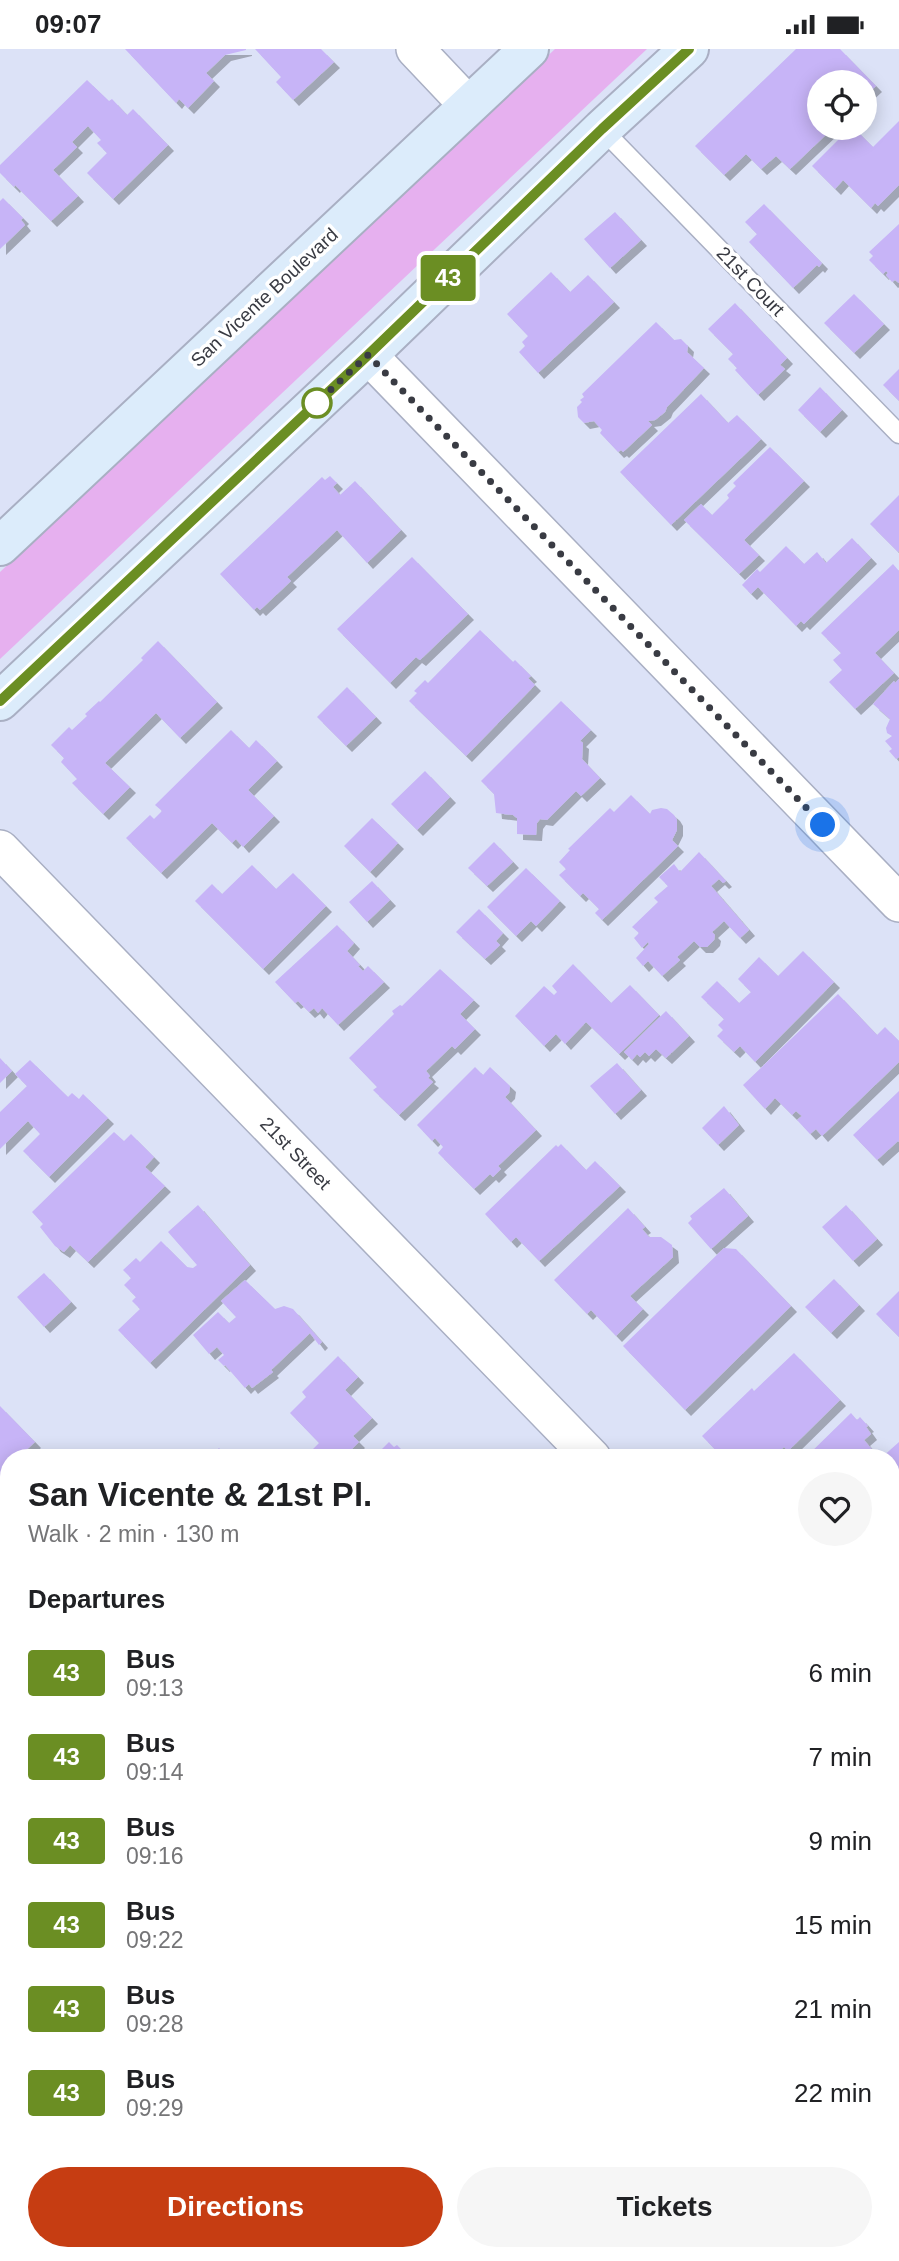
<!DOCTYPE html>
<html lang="en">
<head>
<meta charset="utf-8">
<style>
	body { margin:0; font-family:Arial,sans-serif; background:#f6f6f6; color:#202124; height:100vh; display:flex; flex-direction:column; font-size:26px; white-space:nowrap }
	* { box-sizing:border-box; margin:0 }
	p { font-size:23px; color:#757577 }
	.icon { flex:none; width:38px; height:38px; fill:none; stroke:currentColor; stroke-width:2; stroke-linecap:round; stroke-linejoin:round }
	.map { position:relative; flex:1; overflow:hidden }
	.details { position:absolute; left:0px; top:1400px; width:900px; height:812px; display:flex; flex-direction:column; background:#fff; border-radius:28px 28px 0 0; box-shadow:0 4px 18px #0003 }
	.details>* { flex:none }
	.badge { padding:0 14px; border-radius:5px; font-size:24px; line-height:46px }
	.buttons { position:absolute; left:807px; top:21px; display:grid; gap:14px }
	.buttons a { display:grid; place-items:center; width:70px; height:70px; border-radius:50%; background:#fff; box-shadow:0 4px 18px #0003; font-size:35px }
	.you { position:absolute; width:35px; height:35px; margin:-18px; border:5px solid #fff; border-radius:50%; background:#1a73e8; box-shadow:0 0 0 10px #1a73e833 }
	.map>.badge { position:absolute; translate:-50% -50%; box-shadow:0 0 0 4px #fff }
	h2 { padding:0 28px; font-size:26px; line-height:63px }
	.round { display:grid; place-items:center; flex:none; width:74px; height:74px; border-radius:37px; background:#f6f6f6 }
	.head { display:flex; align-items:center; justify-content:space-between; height:119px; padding:0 28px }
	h1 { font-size:33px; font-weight:800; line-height:52px }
	.primary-button { display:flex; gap:14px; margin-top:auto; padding:14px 28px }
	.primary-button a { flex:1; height:80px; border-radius:42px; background:#c63d12; color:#fff; font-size:28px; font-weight:800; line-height:80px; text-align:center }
	.primary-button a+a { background:#f6f6f6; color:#202124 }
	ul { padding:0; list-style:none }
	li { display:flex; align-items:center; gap:21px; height:84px; padding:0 28px }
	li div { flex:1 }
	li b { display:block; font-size:26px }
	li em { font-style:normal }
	li .badge { min-width:77px; font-weight:700; text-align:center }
	.status { display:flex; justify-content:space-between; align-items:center; height:49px; padding:0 35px; background:#fff; direction:ltr }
	.status svg { height:19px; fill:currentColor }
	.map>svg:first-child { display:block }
</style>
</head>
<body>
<div class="status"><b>09:07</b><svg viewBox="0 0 49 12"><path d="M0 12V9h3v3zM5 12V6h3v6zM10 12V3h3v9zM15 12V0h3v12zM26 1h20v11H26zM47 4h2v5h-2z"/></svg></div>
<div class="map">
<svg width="899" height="2212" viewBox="0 0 899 2212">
	<defs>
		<filter id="shadow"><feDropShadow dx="6" dy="6" stdDeviation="0" flood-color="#0004"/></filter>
	</defs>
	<rect width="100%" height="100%" fill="#dce2f7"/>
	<path fill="#e6b0ef" d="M555,0H647L0,610V523Z"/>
	<path fill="#c7b4f7" filter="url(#shadow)" d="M125,0H246V1L225,6L206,24L214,32L188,59L179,50L176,54Z
		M255,0H321L334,13L293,51L276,33L281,28Z
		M796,0H840L876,37L864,48V33H819V79H833L790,120L776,107L761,120L746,105L724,126L695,97Z
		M87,31L109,52L112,50L127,66L133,60L168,96L113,150L87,124L107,104L97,94L101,91L88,77L72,93L77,98L53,121L78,147L51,172L15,136L14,138L0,124V116Z
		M899,72V136L878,157L875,154L871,159L843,131L835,140L812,117L850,79H854L873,98Z
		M3,149L23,169L21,171L25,176L0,200V152Z
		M764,155L822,214L819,218L817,216L793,239L749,193L757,185L745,173Z
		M615,163L641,191L610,219L584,190Z
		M899,175V234L895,231L892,233L886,226L888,224L886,222L883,225L869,211L873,207L869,203Z
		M551,223L570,243L588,226L614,253L538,324L519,303L525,297L522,293L528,287L507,265Z
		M854,245L884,275L854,304L824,274Z
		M735,254L787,309L780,316L785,320L758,346L735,321L737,319L728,310L733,305L708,280Z
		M656,273L674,291L681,290L688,297L687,303L704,319L667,358L665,363L655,371L648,372L652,376L623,403L621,401L618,403L600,384L602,381L594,372L584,374L578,368L577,358L582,353L580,351L584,348L582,345Z
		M899,320V352L883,336Z
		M820,338L842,361L820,383L798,361Z
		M701,345L728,374L737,366L761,390L671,476L620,423Z
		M770,398L804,432L744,491L759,506L739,525L684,471L701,455L712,466L729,449L727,446L736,437L733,434Z
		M330,427L337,434L333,438L340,446L355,432L401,481L367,514L337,481L287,528L291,532L260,561L257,558L254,561L220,525L322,428L325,431Z
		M899,446V502L898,503L870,475Z
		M852,489L871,509L804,575L801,572L796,577L758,538L751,545L742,536L757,520L760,523L786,497L804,515L817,503L826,514Z
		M412,508L468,565L420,611L416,608L390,634L337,580Z
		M893,515L899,522V581L875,604L894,624L855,660L829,633L842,621L833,611L841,604L821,584Z
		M480,581L513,613L515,611L531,627L528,629L535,636L466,707L409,652L417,644L414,642L425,631L428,634Z
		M158,592L217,653L180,689L156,664L105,714L130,738L103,765L72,734L77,730L61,713L64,709L51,696L69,678L72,681L87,667L85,665L99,652L100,653L143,611L141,609Z
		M899,630V708L896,710L889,702L892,700L885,692L892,687L887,684L886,679L890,670L873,655L894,632L895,634Z
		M347,638L376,668L346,697L317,668Z
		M561,652L591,681L580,692L583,694L582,710L600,729L581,747L576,742L547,771L540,770L537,774L536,786L517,785V769L513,766L496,764L494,745L481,732Z
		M231,681L249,699L256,691L277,712L248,741L274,767L243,798L236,790L232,794L212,774L161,824L126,789L150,766L154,770L162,762L155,756Z
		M425,722L450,748L417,781L391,755Z
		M631,746L650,765L652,761L661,759L667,760L674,766L677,771V781L672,791L678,797L602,871L595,864L599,860L583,844L580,847L559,826L566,820L559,813L570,801L568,800L610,759L614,763Z
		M372,769L398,794L370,823L344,797Z
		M494,793L513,813L487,837L468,819Z
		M699,803L726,832L723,834L719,830L711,837L749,881L740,889L724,872L712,883L715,886L714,891L707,898H700L694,892L677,908L680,911L662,927L648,912L643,917L636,909L649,895L648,893L642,899L634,889L639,884L632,878L658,853L654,849L668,837L659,828L674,815L680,823Z
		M252,816L276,840L293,824L326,857L263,920L195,852L212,835L222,845Z
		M526,819L560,852L536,877L531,872L516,887L487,858Z
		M372,832L390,851L367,873L349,853Z
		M479,860L503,884L496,892L500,896L485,910L456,883Z
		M337,876L354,894L347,902L360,916L358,917L363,922L368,917L384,933L338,976L322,959L318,964L314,959L309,963L298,952L295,954L275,933Z
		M803,902L834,933L755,1013L740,997L734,1003L717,987L723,981L718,976L724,970L701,948L717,932L739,954L751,943L738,930L759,908L778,927Z
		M573,915L611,954L630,936L659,966L619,1005L586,973L565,995L556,985L544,997L515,967L544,937L554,946L557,943L552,937Z
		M440,920L474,951L460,965L475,980L455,1000L452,997L426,1022L430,1027L428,1029L433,1033L399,1066L373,1041L377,1038L349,1009L394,965L392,962L400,956L402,957Z
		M838,945L877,986L885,978L899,992V1013L822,1087L816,1080L810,1085L797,1071L802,1067L796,1062L792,1066L775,1049L765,1060L743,1036Z
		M666,962L689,987L666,1009L656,1000L649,1007L645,1003L640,1008L637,1005L632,1011L624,1003Z
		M0,1009L12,1022L0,1034Z
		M30,1011L68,1048L72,1044L79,1050L83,1045L108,1069L49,1128L23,1102L40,1085L28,1072L0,1100V1063L27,1037L15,1025Z
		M617,1014L641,1041L615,1065L590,1037Z
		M475,1018L483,1026L490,1018L510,1037L509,1044L505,1048L536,1081L498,1117L501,1120L493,1128L490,1125L474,1140L438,1104L443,1098L435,1089L432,1092L417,1076Z
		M899,1042V1093L898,1092L877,1111L853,1086Z
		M724,1057L739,1076L718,1096L702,1079Z
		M114,1083L124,1092L131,1085L154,1108L145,1118L165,1137L88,1213L70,1196L64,1203L55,1197L40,1178L43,1175L32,1163Z
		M561,1095L586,1121L595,1112L620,1137L539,1212L516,1188L511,1193L485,1165L556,1096L558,1098Z
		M724,1139L748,1167L711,1200L688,1174L692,1170L690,1167Z
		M198,1156L250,1216L150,1314L118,1281L140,1260L132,1252L136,1248L124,1236L131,1229L123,1221L136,1209L140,1213L161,1192L187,1218L193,1219L197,1216L168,1183Z
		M846,1156L877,1190L853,1212L822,1178Z
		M628,1159L645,1178L642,1180L649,1188H661L672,1196L673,1208L630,1247L643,1260L616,1287L591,1261L587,1265L554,1231Z
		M724,1199L736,1200L791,1257L685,1361L623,1297Z
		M44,1224L71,1253L44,1278L17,1248Z
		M834,1230L859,1256L831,1284L805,1258Z
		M245,1231L275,1260L284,1257L293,1260L322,1293L319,1296L310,1284L271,1321L273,1323L252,1339L249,1335L245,1339L225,1316L224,1317L218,1311L224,1306L217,1298L209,1305L193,1286L218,1263L229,1274L236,1268L221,1252Z
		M899,1242V1288L876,1265Z
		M794,1304L840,1351L788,1402L784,1398L772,1409H723L702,1387L752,1339L754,1342Z
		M338,1307L358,1328L345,1341L372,1369L353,1387L359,1393L343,1409H304L319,1394L290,1364L306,1348L302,1343Z
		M0,1357L35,1393L25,1402L32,1409H9V1450L0,1458Z
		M851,1364L857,1371L860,1368L868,1377L866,1378L871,1385L864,1391L879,1409H805Z
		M389,1393L394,1398L397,1396L407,1406L405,1409H373Z
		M899,1393V1423L891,1432V1409H881Z
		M219,1399L228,1409H208Z
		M9,1466V1512L5,1508L0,1513V1474Z
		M891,1890L899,1899V1994L891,2002Z
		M9,1893V1977L0,1968V1901Z
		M0,2020L8,2029L0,2037Z
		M899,2030V2068L891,2060V2038Z
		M891,2141L899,2150L891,2157Z
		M96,2203H111L103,2211Z
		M282,2203H349L351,2206L354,2203H365L373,2212H273Z
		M673,2203H699L690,2212H682Z
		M719,2203H809L816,2211L709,2212Z"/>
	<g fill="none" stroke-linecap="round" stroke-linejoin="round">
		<defs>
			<path id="lane" d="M602,80L899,385"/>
			<path id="street" d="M415,0L468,56
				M368,306L899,854
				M0,800L592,1409
				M891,1528L899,1519
				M0,1681L9,1690
				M891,1716L899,1725
				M509,2203L517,2212
				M191,2212L200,2203"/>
			<path id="secondary" d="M0,497L529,0
				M0,652L368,306L602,80L689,0"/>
		</defs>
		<use href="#lane" stroke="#a9afc3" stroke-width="21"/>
		<use href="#street" stroke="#a9afc3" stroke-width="40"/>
		<use href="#secondary" stroke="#a9afc3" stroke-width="42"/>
		<use href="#lane" stroke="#fff" stroke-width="18"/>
		<use href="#street" stroke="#fff" stroke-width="37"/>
		<use href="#secondary" stroke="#dcecfb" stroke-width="38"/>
	</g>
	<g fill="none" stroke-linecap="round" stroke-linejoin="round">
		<defs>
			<path id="line" d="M0,652L368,306L602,80L689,0"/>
		</defs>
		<use href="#line" stroke="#fff" stroke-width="16"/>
		<use href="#line" stroke="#6b8e23" stroke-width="10"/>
		<path stroke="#393b43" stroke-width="7" stroke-dasharray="0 12.6" d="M317,354L310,360L368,306L823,776"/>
	</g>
	<circle fill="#fff" stroke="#6b8e23" stroke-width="3.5" cx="317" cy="354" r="14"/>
	<g text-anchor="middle" stroke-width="7" stroke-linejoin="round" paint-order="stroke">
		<g font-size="19" fill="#393b43" stroke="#fff">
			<text transform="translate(751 232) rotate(46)" y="7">21st Court</text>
			<text transform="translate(264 248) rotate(-43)" y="7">San Vicente Boulevard</text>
			<text transform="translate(296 1104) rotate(46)" y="7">21st Street</text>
		</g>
	</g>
</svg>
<div class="buttons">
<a><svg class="icon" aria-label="locate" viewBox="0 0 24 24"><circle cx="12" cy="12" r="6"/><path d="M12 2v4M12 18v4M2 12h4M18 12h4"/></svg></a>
</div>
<div class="you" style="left:823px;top:776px"></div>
<b class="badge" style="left:448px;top:229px;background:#6b8e23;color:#fff">43</b>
<section class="details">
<div class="head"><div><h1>San Vicente &amp; 21st Pl.</h1><p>Walk · 2 min · 130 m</p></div><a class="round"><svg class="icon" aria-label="heart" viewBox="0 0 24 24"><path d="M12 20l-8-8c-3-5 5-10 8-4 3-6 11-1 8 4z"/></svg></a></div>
<h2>Departures</h2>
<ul>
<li><span class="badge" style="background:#6b8e23;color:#fff">43</span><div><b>Bus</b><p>09:13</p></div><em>6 min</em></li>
<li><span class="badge" style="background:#6b8e23;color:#fff">43</span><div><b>Bus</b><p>09:14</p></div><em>7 min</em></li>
<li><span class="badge" style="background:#6b8e23;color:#fff">43</span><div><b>Bus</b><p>09:16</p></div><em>9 min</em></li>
<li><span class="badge" style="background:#6b8e23;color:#fff">43</span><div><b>Bus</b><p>09:22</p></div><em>15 min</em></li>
<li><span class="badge" style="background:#6b8e23;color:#fff">43</span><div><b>Bus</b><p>09:28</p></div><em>21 min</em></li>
<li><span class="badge" style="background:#6b8e23;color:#fff">43</span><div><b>Bus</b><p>09:29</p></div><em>22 min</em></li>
</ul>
<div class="primary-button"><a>Directions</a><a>Tickets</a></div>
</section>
</div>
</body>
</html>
